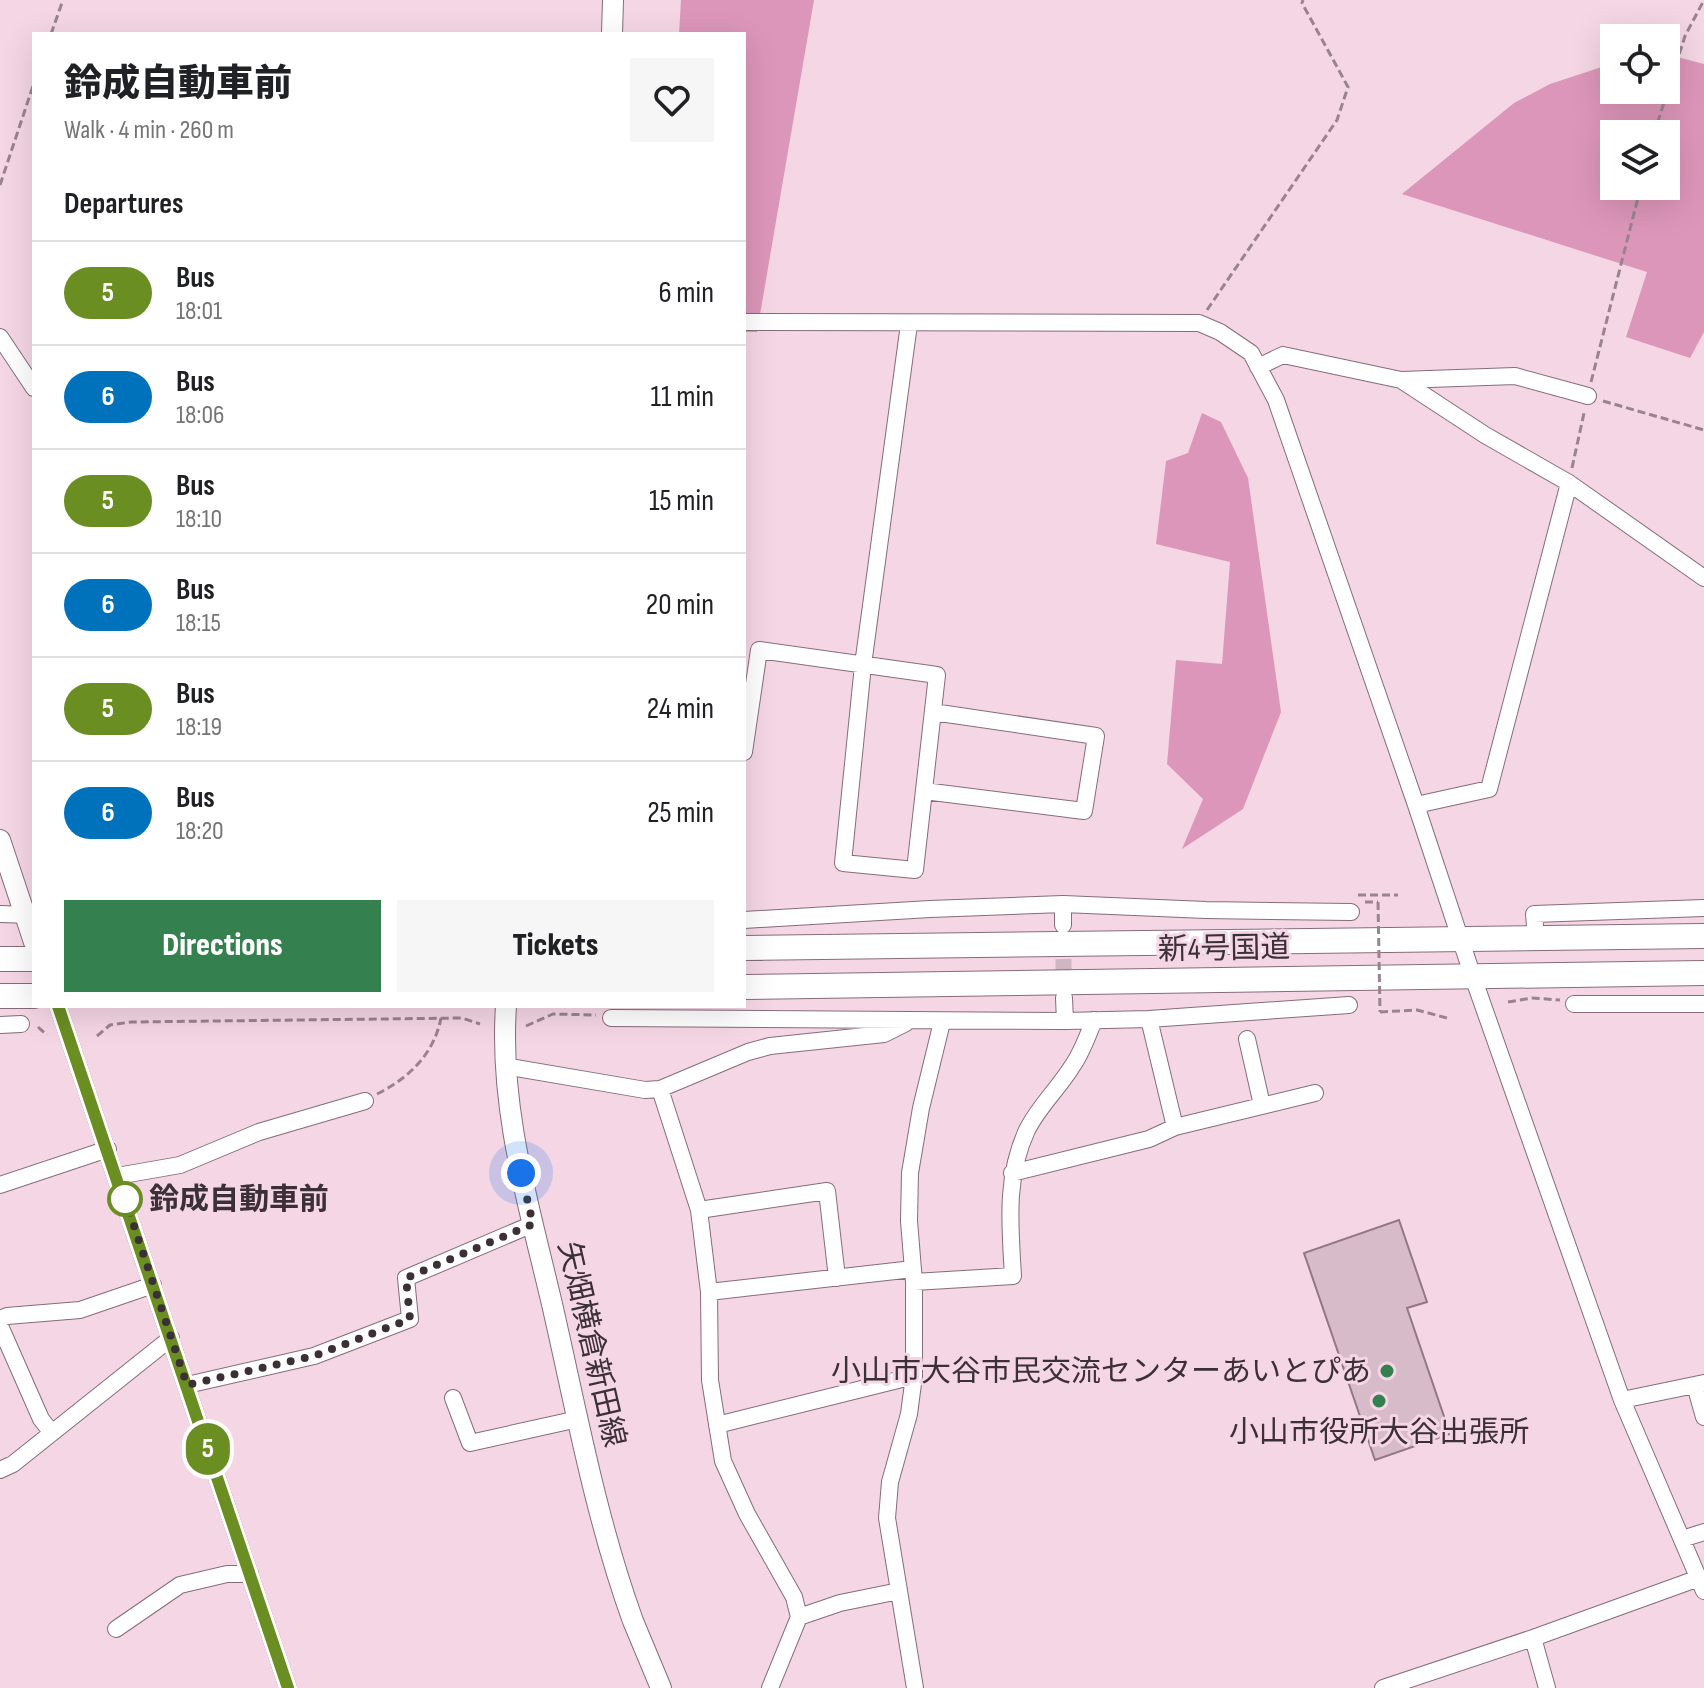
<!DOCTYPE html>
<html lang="en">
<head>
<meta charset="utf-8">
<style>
	body { margin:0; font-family:"Sofia Sans Condensed","Noto Sans JP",sans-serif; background:#f6f6f6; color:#202124; height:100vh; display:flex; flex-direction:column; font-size:30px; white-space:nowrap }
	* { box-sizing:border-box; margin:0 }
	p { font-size:26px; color:#757577 }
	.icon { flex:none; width:44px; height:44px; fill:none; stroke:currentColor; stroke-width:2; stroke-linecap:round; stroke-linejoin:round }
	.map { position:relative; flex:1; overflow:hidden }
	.drawer { position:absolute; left:32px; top:32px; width:714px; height:976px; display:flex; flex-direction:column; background:#fff; border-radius:0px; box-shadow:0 8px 32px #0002 }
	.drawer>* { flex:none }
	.badge { padding:0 16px; border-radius:26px; font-size:28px; line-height:52px }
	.fabs { position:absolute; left:1600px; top:24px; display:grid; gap:16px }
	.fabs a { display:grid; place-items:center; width:80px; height:80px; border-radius:0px; background:#fff; box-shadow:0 8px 32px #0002; font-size:40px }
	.you { position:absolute; width:40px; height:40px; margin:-20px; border:6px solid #fff; border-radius:50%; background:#1a73e8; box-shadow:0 0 0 12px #1a73e833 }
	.map>.badge { position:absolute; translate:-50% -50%; box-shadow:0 0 0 4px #fff }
	h2 { padding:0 32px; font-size:30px; line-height:72px }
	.round { display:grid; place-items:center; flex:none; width:84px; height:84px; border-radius:0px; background:#f6f6f6 }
	.headline { display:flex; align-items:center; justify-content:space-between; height:136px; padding:0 32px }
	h1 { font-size:38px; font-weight:800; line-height:60px }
	.primary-button { display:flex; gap:16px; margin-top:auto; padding:16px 32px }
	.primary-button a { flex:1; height:92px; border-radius:0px; background:#34804e; color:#fff; font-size:32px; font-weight:800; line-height:92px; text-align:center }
	.primary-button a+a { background:#f6f6f6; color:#202124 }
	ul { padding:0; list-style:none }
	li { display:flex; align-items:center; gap:24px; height:104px; padding:0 32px; border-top:2px solid #e0e0e0 }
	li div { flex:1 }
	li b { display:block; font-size:30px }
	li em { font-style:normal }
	li .badge { min-width:88px; font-weight:700; text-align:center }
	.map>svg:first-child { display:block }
</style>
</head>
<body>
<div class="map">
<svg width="1704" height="1688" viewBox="0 0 1704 1688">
	<rect width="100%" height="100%" fill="#f5d6e5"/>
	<path fill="#dc96b9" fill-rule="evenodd" d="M681,0H814L757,332H744V34H679Z
		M1666,57H1677L1704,64V332L1690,358L1626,337L1647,272L1402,194L1514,103L1550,84L1614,63V90H1666ZM1666,134V186H1614V134Z
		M1202,413L1221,422L1248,478L1281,712L1243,809L1182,849L1203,799L1167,764L1176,660L1222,664L1230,562L1156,544L1166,461L1188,453Z"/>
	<path fill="#d8bbc9" stroke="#927784" stroke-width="2" d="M1399,1220L1427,1302L1407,1308L1450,1434L1375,1460L1304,1253Z"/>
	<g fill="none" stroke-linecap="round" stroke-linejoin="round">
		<path stroke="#d0b5c2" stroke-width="16" stroke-dasharray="16 8" stroke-linecap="butt" d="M1063,935L1064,992"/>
		<defs>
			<path id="minor" d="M744,322L1199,323L1220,332L1251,353L1276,400L1416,805L1473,977L1622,1400L1704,1591
				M0,337L34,388
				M1258,367L1283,355L1401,380L1515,376L1588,396
				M1401,380L1485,435L1569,483L1704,578
				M744,752L759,650L937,675L915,870L843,863L863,665L909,324
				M924,791L1084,811L1096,736L933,712
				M1416,805L1489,789L1569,483
				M1063,904V925
				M0,914L32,915
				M744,920L930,909L1063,904L1206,910L1351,912
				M1536,938L1534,914L1704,908
				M1064,998L1065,1021
				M1574,1004H1704
				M58,1006L288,1688
				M611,1018L1065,1021L1149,1019L1349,1005
				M1149,1019L1175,1127
				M0,1025L21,1024
				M1247,1039L1262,1105
				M505,1066L645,1090L660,1089L748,1052L770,1046L884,1034L906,1023
				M660,1089L699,1210L709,1292L710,1380L723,1461L747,1514L794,1597L799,1617L840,1603L899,1591
				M1012,1173L1149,1139L1175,1127L1315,1093
				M117,1176L180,1165L259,1132L365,1101
				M0,1185L108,1149
				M699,1210L827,1191L837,1278
				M914,1282L1013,1276C1010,1225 1005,1177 1027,1130C1039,1106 1059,1088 1073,1065C1082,1052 1088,1035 1094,1020
				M709,1292L913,1269
				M0,1319L7,1316L80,1310L153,1285
				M0,1326L41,1419L52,1433
				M187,1385L314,1356L410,1319L406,1278L533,1224
				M1695,1385L1704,1417
				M453,1398L470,1443L578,1419
				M1622,1400L1704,1383
				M717,1425L914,1376
				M0,1470L13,1464L171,1338
				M1682,1539L1704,1532
				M116,1629L180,1585L227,1574H250
				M1533,1638L1547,1688
				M770,1688L799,1617
				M915,1688L887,1518L890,1482L909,1414L914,1376V1282L909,1221L910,1173L921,1108L942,1022
				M1383,1688L1533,1638L1699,1578"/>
			<path id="major" d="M612,34L613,0
				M0,840L34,942
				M506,1006C499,1108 529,1206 552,1304C576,1409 596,1519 633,1621C642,1643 652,1666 661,1688"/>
			<path id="highway" d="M744,948L1704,936
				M0,959H34
				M744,987L1704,973
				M0,996H34"/>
		</defs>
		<use href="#minor" stroke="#866c79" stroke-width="18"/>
		<use href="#major" stroke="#866c79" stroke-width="22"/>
		<use href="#highway" stroke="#866c79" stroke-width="26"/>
		<path stroke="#99848e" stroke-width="3" stroke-dasharray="8 4" stroke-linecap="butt" d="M51,34L63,0
			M1654,134L1685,36L1704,0
			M0,185L34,83
			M1207,310L1337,120L1348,87L1302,3L1303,0
			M1591,382L1641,186
			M1603,401L1704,430
			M1572,468L1584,413
			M1358,895H1398
			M1365,902H1378
			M1508,1002L1532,998L1560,1000
			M1380,1012L1417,1010L1447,1018
			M526,1026L553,1014L596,1015
			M38,1027L47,1035
			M97,1036L110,1025L131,1022L462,1018L480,1024
			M377,1094C409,1078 434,1054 441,1018"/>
		<use href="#minor" stroke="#fff" stroke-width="16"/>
		<use href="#major" stroke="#fff" stroke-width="20"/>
		<use href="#highway" stroke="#fff" stroke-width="24"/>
		<path stroke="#99848e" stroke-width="3" stroke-dasharray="8 4" stroke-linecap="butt" d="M1378,902L1380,1012"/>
	</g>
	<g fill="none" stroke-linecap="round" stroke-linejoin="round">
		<defs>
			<path id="line" d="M58,1006L288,1688"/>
		</defs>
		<use href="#line" stroke="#fff" stroke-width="18"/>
		<use href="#line" stroke="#6b8e23" stroke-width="12"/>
		<path stroke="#3b3035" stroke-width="8" stroke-dasharray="0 14.4" d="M125,1199L187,1385L314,1356L410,1319L406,1278L533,1224L521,1173"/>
	</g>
	<circle fill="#fff" stroke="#6b8e23" stroke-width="4" cx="125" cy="1199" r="16"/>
	<g fill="#34804e" stroke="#f5d6e5" stroke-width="3">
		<circle cx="1387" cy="1371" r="8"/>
		<circle cx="1379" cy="1401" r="8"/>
	</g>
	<g text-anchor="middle" stroke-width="6" stroke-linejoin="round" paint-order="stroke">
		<g font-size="30" fill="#3b3035" stroke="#f5d6e5">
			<text transform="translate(1224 948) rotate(-1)" y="10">新4号国道</text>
			<text transform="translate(592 1344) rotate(77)" y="10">矢畑横倉新田線</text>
		</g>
		<g font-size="30" font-weight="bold" fill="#3b3035" stroke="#f5d6e5" text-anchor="start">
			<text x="149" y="1209">鈴成自動車前</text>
		</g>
		<g font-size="30" fill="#3b3035" stroke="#f5d6e5" text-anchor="end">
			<text x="1371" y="1381">小山市大谷市民交流センターあいとぴあ</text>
			<text x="1379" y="1442" text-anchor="middle">小山市役所大谷出張所</text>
		</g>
	</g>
</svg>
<div class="fabs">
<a><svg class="icon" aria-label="locate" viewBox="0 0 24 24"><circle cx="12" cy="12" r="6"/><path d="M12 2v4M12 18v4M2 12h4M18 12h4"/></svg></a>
<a><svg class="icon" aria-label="layers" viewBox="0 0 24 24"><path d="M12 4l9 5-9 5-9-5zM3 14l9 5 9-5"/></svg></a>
</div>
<div class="you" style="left:521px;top:1173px"></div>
<b class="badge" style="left:208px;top:1449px;background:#6b8e23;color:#fff">5</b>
<section class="drawer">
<div class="headline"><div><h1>鈴成自動車前</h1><p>Walk · 4 min · 260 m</p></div><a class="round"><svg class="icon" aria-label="heart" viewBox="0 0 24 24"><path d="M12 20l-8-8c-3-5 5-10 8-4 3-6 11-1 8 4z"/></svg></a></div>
<h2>Departures</h2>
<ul>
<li><span class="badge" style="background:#6b8e23;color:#fff">5</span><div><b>Bus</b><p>18:01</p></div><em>6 min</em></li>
<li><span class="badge" style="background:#0072bc;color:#fff">6</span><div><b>Bus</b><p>18:06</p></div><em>11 min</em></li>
<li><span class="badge" style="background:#6b8e23;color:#fff">5</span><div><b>Bus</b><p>18:10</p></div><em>15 min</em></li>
<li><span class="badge" style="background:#0072bc;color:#fff">6</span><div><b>Bus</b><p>18:15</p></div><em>20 min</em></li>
<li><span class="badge" style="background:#6b8e23;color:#fff">5</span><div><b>Bus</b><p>18:19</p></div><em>24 min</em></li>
<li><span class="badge" style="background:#0072bc;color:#fff">6</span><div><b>Bus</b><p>18:20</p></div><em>25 min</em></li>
</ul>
<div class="primary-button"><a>Directions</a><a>Tickets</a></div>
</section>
</div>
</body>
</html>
